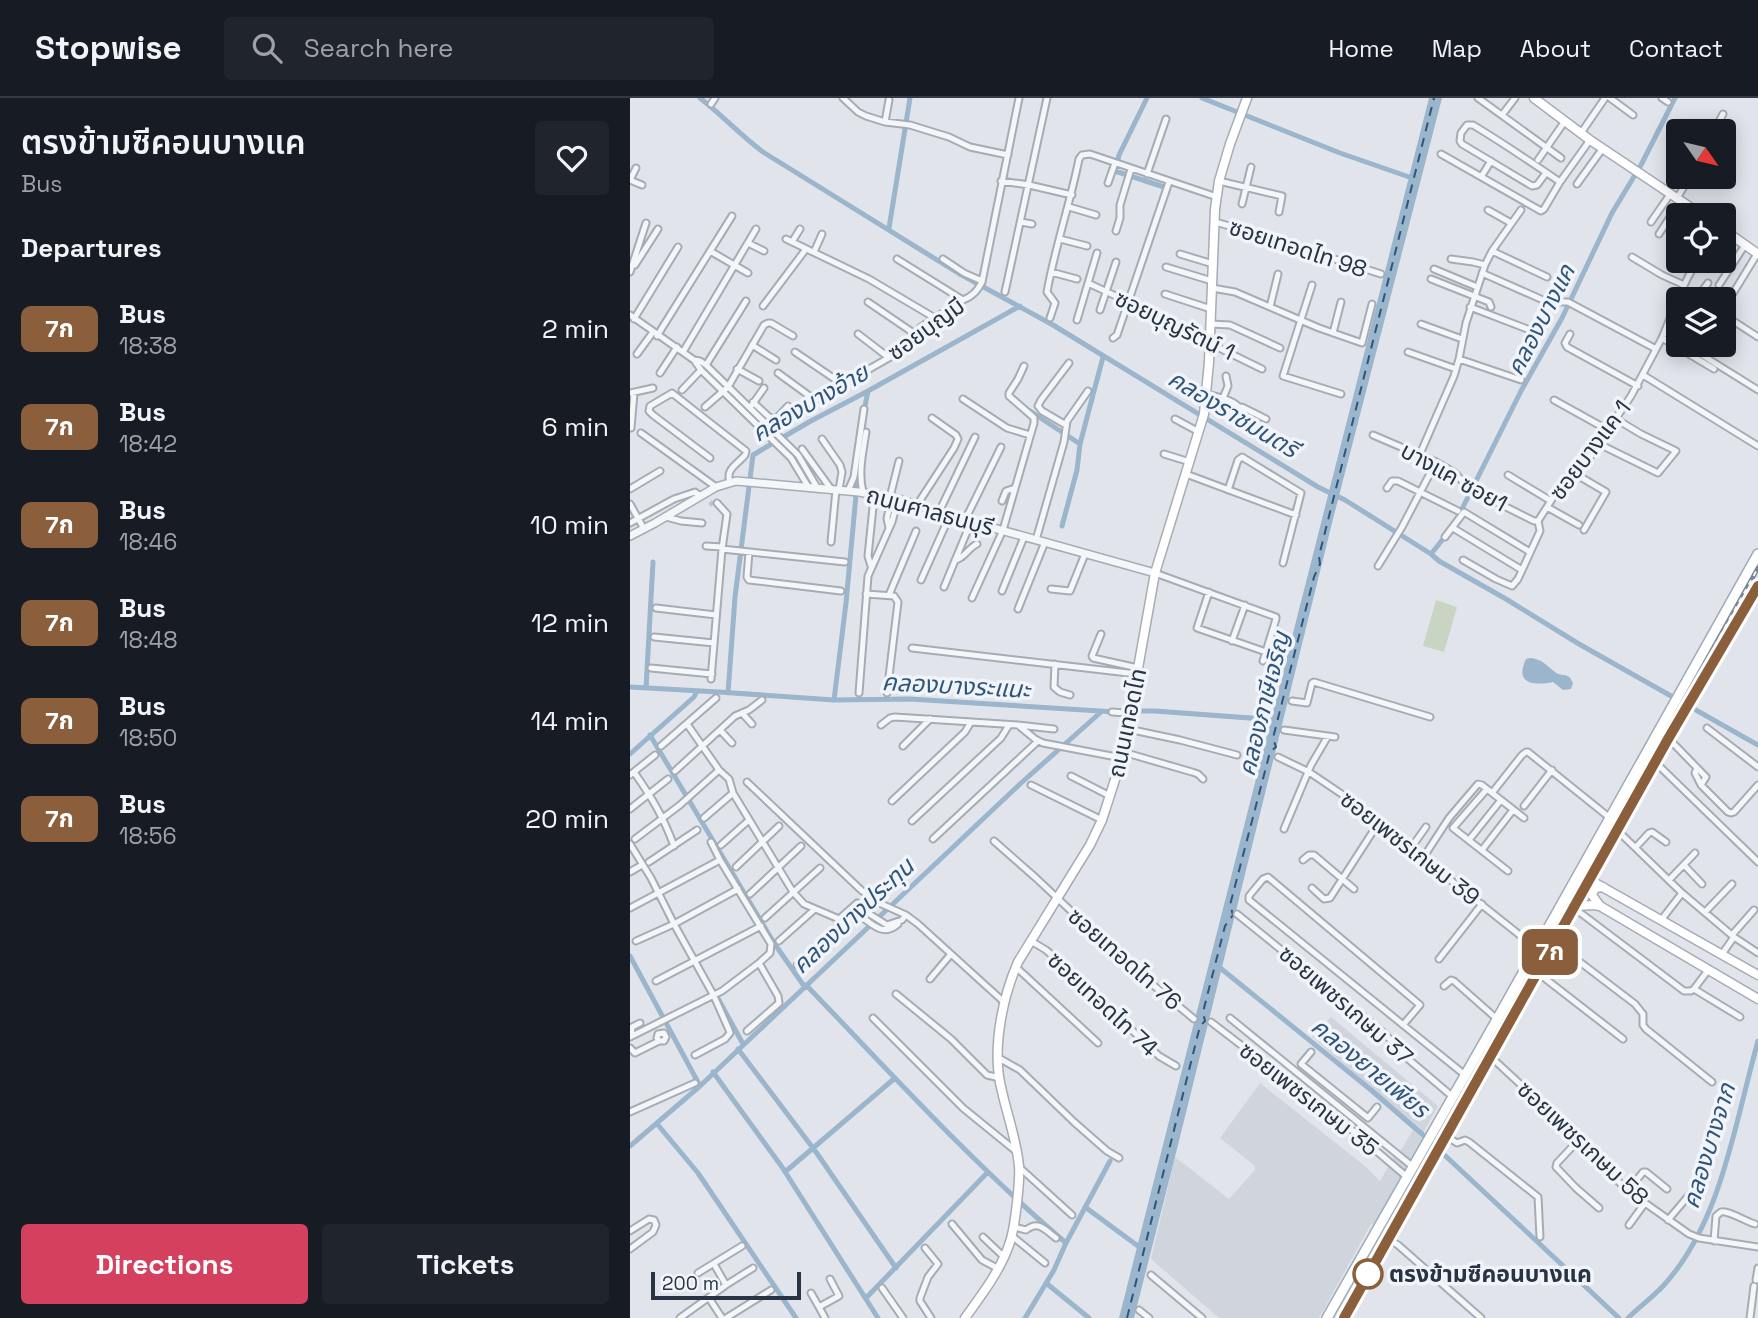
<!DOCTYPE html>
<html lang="en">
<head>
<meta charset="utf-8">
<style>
	body { margin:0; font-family:"Space Grotesk","Noto Sans Thai",sans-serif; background:#20242c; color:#f1f3f6; height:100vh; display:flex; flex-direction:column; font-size:26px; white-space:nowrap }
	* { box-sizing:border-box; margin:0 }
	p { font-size:23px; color:#9ea1a6 }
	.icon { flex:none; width:38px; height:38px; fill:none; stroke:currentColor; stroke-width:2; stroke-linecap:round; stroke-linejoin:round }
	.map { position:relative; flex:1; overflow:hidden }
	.drawer { display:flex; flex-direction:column; background:#171b24; width:630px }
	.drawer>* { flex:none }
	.badge { padding:0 14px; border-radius:10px; font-size:24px; line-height:46px }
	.needle { width:46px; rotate:124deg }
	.tools { position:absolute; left:1036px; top:21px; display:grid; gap:14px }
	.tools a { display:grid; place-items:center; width:70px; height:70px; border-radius:7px; background:#171b24; box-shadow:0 4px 18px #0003; font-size:35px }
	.scale { position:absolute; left:21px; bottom:18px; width:150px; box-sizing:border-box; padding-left:7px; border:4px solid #283443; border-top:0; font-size:19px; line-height:24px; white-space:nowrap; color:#283443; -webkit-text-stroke:5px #f1f4f8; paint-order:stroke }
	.map>.badge { position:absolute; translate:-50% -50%; box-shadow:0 0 0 4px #fff }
	h2 { padding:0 21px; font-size:26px; line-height:63px }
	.round { display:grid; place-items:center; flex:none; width:74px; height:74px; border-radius:7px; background:#20242c }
	.overview { display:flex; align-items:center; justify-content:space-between; height:119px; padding:0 21px }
	h1 { font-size:33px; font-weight:600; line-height:52px }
	.cta { display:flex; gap:14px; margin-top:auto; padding:14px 21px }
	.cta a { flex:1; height:80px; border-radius:7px; background:#d6405f; color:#fff; font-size:28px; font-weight:600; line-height:80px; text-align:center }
	.cta a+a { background:#20242c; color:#f1f3f6 }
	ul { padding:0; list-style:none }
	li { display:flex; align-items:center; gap:21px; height:98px; padding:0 21px }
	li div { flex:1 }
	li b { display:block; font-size:26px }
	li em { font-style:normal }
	li .badge { min-width:77px; font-weight:700; text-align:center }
	header { display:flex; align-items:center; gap:42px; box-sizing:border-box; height:98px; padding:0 35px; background:#171b24; border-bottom:2px solid #363941 }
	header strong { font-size:33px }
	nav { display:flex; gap:38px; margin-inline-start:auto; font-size:24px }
	.search { width:490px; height:63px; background:#20242c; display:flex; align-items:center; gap:18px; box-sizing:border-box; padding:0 24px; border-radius:7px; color:#9ea1a6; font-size:26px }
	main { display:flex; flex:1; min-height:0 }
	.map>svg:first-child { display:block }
</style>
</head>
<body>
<header>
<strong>Stopwise</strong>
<div class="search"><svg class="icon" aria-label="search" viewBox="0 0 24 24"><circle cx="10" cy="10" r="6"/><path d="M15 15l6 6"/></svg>Search here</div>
<nav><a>Home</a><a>Map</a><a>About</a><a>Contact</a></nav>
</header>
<main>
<section class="drawer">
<div class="overview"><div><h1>ตรงข้ามซีคอนบางแค</h1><p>Bus</p></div><a class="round"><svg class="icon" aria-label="heart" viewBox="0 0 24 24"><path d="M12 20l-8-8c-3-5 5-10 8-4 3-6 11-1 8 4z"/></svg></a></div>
<h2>Departures</h2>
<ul>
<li><span class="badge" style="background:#8b5e3c;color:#fff">7ก</span><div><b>Bus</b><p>18:38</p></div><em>2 min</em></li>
<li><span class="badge" style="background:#8b5e3c;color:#fff">7ก</span><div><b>Bus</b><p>18:42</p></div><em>6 min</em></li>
<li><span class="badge" style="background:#8b5e3c;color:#fff">7ก</span><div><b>Bus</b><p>18:46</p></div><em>10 min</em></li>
<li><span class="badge" style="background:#8b5e3c;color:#fff">7ก</span><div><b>Bus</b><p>18:48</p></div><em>12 min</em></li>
<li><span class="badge" style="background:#8b5e3c;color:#fff">7ก</span><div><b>Bus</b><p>18:50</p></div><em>14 min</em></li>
<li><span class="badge" style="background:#8b5e3c;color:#fff">7ก</span><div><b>Bus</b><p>18:56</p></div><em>20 min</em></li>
</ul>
<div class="cta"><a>Directions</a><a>Tickets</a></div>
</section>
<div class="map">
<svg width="1128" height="1220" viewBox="0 0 1128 1220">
	<rect width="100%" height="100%" fill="#e1e5eb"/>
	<path fill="#cfd4dd" d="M701,919L808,1008L793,1035L682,939Z
		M630,985L735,1068L750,1083L768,1052H771L783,1032L794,1042L747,1127L741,1126L689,1220H589L521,1161L545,1059L599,1101L625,1072V1068L590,1040Z"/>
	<path fill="#c8d5c2" d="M806,502L827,509L814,554L793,548Z"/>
	<path fill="#9ab5cc" d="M799,0H812L703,421L545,1059L504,1220H489Z
		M900,560C912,561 916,567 925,574C933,580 938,573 943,585L941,591L933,592L923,584C904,588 884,586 896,561Z"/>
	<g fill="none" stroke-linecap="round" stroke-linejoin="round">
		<path stroke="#9ab5cc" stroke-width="5" d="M70,0C92,17 110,37 133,54L328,175L423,227L688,389L715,402L801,456L809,463L876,501L949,546L1128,647
			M517,0L489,57L485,73L534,89
			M572,0L710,55L785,81
			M259,130L280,0
			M234,313L238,293
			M400,313L450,346
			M828,419L891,293L932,220L982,115L1011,67L1045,0
			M432,428L447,372L450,346L473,259
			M801,456L817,436
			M0,589L89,594L204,602L280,601L486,614
			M16,590L23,464
			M98,595L105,499L123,357L179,324L238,293L390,208
			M204,602L216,505L229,365
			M499,613H525L647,622
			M20,637L144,845L174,888
			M0,656L64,599L67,593
			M0,858L70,988
			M589,869L741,992L793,1037L989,1220
			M176,887C261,975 343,1066 436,1145
			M85,895L113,946
			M108,951L186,1054L266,1170
			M83,974L152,1069L248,1220
			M28,1027L68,1075L166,1220
			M0,1048L70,988L390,686L471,614
			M155,1074L265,980
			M455,1109L512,1151
			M416,1185L459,1220
			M236,1200L358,1074
			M395,1220L424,1172L436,1145L480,1063
			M998,1220C1009,1209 1023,1199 1034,1187C1092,1123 1105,1024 1128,943"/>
		<path stroke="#30557a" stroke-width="2" stroke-dasharray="9 7" stroke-linecap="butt" d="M497,1220L570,928L575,923L573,914L595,828L603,817L600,807L640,654L646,649L643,640L684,479L690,466L689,458L804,0"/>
		<path stroke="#bcc2c9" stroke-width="5" stroke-dasharray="5 2.5" stroke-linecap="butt" d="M80,404L83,407"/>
		<defs>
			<path id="minor" d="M213,0L228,14L236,18L255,24L280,27L319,39L340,49L378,57
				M848,0L931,60
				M980,0L1003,17
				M1032,0L1038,4
				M81,6L85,0
				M872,17L885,0
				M255,24L259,2
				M1084,33L1093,16
				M951,35L975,0
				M811,56L911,113L914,111L930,84L960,42
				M908,62L935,23
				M916,75L907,87L902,88L832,46L830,43L831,35L837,27H843C873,45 901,64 930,84
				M517,76L536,21
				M851,79L861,63
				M0,82L6,70
				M0,82L12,87
				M371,83L399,87L442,97
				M589,83L652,98L649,114
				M478,85L485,65
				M947,86L973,50
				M1047,100L1060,79
				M612,106L621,69
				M439,109L466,117
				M858,112L881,125
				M391,124L402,126
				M585,124L621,134L751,176
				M1021,124L1041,95
				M486,133L490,120V107L501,71
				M1029,136L1051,102
				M156,141L239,181L305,220
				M430,141L457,148
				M162,144L170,131
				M118,145L134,153
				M80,153L118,175
				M862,153L917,179
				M184,154L192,136
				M550,156L583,166
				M1002,159L1032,177L1054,187
				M267,161L333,202
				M313,161L334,175L352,183
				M821,161L843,164L855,167
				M5,167L28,131
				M536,169L582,183
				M804,171L847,189
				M0,174L16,125
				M421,174L447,181
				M852,175L913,202L922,204H938L1026,251
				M801,181L859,204L861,209
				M458,185L556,231L579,245L632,271
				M682,187L653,278L711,296
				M1089,187L1115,147
				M582,190L605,194L689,230L732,245L742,206
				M1053,191L1069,201
				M375,194L417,0
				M535,196L581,211
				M1102,197L1127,156
				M1067,200L1078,185
				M1048,201L1058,179L1067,163
				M238,204L285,236
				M133,208L176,151
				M640,209L648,176
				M840,209L900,232
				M470,212L486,164
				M0,217L64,262L71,272L161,360L179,390
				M1094,217L1128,239
				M420,220L425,205L417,194C425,149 440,106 449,61L452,57L460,56L587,99
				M4,221L48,149
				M447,222L467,155
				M580,226L600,227L650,250
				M791,226L832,241
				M1035,234L1048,242
				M703,235L711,204
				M228,236L258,259
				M940,236L935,245L937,249L1008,288
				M27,238L102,118
				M483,240L487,237L539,84
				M1032,240L1084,271
				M122,247L146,262
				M1056,247L1128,292
				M53,254L126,131
				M165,254L212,286
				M778,254L826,271
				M7,256L23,234
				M829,261L891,282
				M64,262L70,263L76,267L168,357L188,391
				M76,267L116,203
				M107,271L129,283
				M30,275L47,249
				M148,275L185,302L283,246L287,240L285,236L291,229L333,202C343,198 347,193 352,184L389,0
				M1013,277L1128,348
				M52,292L71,272
				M0,295L23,290
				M577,296C595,301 609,302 617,321L627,326
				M593,300L598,288L596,278
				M333,301L377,330L400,337
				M924,302L978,332
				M123,304L139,319L146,321L158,308
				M122,307L134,290
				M75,309L98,289L134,227L138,225H141L163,238
				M174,309L185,302
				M612,309L636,321
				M545,321L569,334
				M436,327L412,313L408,308L411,302L439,265
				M1,330L4,295
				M11,335L86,389
				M743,337L806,364L825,375L833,384L848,395L904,423H908L933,384L938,378L960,359L1001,298L1032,240L1048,201
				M192,341L210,367L212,374L209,392
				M969,346L1028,375L1046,353L1011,336L986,321
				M172,351L201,391
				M534,356L560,364
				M790,356L824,278L829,261L836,225L855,167L862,153L891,112
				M80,360L23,317L19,313L20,308L42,295L116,353L115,357C108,366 95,371 100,384
				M942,374L976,394L954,432
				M556,376L666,417
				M878,377L921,403
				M757,390L762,383H768L828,413
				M0,391L30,373
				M598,392L608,362L612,359L671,395L653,465
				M218,393L224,379L234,311
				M233,394C228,375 233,354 236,334
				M260,399L269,363
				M372,403L376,393L385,390
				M0,406L14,431
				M287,407L324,350L328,341L326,337L302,320
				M917,409L949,427
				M309,414L345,339
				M36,419L51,423L72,425
				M335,422L371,349
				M0,425L44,401L65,394L70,398
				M259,430L257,420L262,400
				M823,430L892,472
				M815,439L834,414L900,454
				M406,442L434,344L437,323L458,293
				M201,444L206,392
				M76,448L92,449
				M92,451L215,464
				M119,454L117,479L119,482L211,493
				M325,462C334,461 338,450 347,446
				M833,462L866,481L882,488L888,481L910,433L908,423
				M241,468L238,458L243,409
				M748,468L772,429L806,364
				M525,475L646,519V521L633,563
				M291,482L320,417
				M314,489L341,424
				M421,491L440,493L455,456
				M372,493L394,439
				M579,494L567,530L636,554
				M236,496L264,498L268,504L257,595
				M259,497L286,433
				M342,500L373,432L404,325V320L402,318L379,298V295L388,281L394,268
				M26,510L86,517
				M388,511L415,444
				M471,536L462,558L463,560L508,570
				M24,539L84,545
				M602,543L615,507
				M282,550L507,576
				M425,566L424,589L430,594L440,597
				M21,570L82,576
				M81,581L92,451L97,416L87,405
				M229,595L238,478L262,424L268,401
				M662,603L677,605L682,585L684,584L800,619
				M482,614L496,615L497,620
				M112,615L122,626
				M57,626L89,672L99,681L103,695L163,794L174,806L209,821
				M251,627L260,620L265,619L388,627L405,641L413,645L492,660
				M388,627L424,631
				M1077,630L1128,669
				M498,631L550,642L607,657
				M90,632L102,645
				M654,632L705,639
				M1039,641L1076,679L1071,687L1098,714L1101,715L1104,714L1128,687
				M31,648L86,600
				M273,648L300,621
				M493,654L562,674L568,676L573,681
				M648,659L679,674L716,699L906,850
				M1025,664L1128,764
				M1067,670L1065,675L1071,687
				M45,673L105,618L119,612L132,602
				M4,674C22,700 33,718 44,748
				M0,677L25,657
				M441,678L480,698
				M117,684L231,792L247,804L276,817
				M401,687L472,722
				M862,695L892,657L896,654H898L980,720
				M262,703L335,634L341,624
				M894,708L922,672
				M0,711L38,681
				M74,720L103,695
				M282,723L371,640L379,627
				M823,730L857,691L894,720
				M823,730L878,773
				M654,731L681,667L698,638
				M987,732L1052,795L1104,839L1128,855
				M5,741L50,707L89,672
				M303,741L408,643
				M839,742L871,702
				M364,743L406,780L493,862L564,921
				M0,746L21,780L44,826L84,898L99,932L100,935L95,941L65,957
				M91,747L119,722
				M1006,749L1019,735L1022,734L1036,744
				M781,750L796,729
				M852,752L883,712
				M793,760L819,720L848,686L852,687L857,691
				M673,762L679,757H684L724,791
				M19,764L67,732
				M1054,767L1072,786
				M106,769L149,728
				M0,774L12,767
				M1039,782L1065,755
				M682,790L694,801L700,800L749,724
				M120,796L171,748
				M0,810L90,762
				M944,810L1054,893H1061L1064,891L1079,871
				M221,811C237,820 251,842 268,826
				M1075,814L1102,786
				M607,816L754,935L777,960L823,999
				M135,820L190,770
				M1032,821L1052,795
				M1102,837L1124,812
				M6,843L44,826L108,791
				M149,843L185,811
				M401,843L416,852L439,872L529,958L546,968
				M925,845L1005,906L1013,916V927L1016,931L1082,984
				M1092,856L1104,839
				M809,861L852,806
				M167,867L207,829L209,821L227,805L241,817L257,827L272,822L276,817L288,826L375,905
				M386,869L468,945
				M908,875L993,941
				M300,881L321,856
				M26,883L131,828
				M814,888L821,882L824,883L867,921
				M1064,891L1110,919
				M266,896L321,941L357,977L370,980
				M243,920L333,1010L387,1054
				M600,920L782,1068
				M581,924L723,1033L777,1079
				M773,927L790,907L638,779L633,781L619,798V802L835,977
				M117,933L149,905L148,898L129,865
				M1,938L2,929L10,925
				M0,939L92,893L129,865L140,855L141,846L90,762L81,744
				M0,950L5,955L29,943H34L36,939L34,935L28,936L27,940L29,943
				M681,954L671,966L738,1020L747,1009
				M367,959L390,972L444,1024L477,1053L489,1060
				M861,959L945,1037L950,1045L998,1093L1059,1136L1069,1140L1128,1149
				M0,1014L65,985
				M816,1038L827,1045L835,1042L839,1044L908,1099L910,1139
				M950,1045L943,1048L927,1065L926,1069L946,1090L969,1110
				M389,1069L442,1117
				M998,1093L1013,1074H1016L1037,1091
				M1038,1122L1060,1096
				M322,1126L352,1162L367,1170
				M999,1127L1015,1105
				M384,1129L396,1132C409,1122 415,1132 426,1140
				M0,1133L19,1121L24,1122L26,1127L23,1134L0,1151
				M382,1138L415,1165
				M353,1139L374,1159
				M758,1141L768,1147L851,1220
				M1084,1143L1086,1118C1088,1117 1089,1115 1091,1114C1098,1112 1117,1124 1125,1126
				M295,1150L308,1166L298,1179L290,1200V1203L301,1220
				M84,1166L96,1187
				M68,1175L112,1148
				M521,1177L572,1220
				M1126,1182L1128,1170
				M252,1190L273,1220
				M181,1195L189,1209
				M79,1200L92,1220
				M509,1212L519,1220
				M50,1220L96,1187L123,1170
				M96,1220L141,1192
				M195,1220L189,1209L209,1198L200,1181
				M1120,1220L1124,1188"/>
			<path id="tertiary" d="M0,438L25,425L86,389L106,383L229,394L268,401L335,422L525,475"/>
			<path id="secondary" d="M904,0L960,42L1072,117
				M1094,132L1128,156
				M948,778L960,782L1128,877
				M946,808L963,807L970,808L1128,901
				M970,808L962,797L965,790L973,789
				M335,1220C351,1198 370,1173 379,1147C384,1134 385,1119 387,1105C388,1093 390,1080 389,1068C386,1037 374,1009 369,979C364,943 373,898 388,864L460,747L472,722L492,660L525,475L574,316L579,264L585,111L589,83L600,46L617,0"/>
			<path id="primary" d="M697,1220L861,932L1128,456
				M714,1220L1025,664L1128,488"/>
		</defs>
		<use href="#minor" stroke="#a6acb5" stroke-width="9"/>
		<use href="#tertiary" stroke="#a6acb5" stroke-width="10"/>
		<use href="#secondary" stroke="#a6acb5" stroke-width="11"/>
		<use href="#primary" stroke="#a0aab7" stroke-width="12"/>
		<use href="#minor" stroke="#f4f6f8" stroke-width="5"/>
		<use href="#tertiary" stroke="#f4f6f8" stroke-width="7"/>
		<use href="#secondary" stroke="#fff" stroke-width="8"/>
		<use href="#primary" stroke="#fff" stroke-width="9"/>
		<defs>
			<path id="rail" d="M709,1220L938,812L1128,470"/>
		</defs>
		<use href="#rail" stroke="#798595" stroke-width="4.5"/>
		<use href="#rail" stroke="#f1f4f8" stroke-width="2" stroke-dasharray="5" stroke-linecap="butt"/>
	</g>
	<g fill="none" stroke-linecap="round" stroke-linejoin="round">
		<defs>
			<path id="line" d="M714,1220L1038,641L1128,488"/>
		</defs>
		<use href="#line" stroke="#fff" stroke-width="16"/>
		<use href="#line" stroke="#8b5e3c" stroke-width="10"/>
	</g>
	<circle fill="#fff" stroke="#8b5e3c" stroke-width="3.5" cx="738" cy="1176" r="14"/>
	<g text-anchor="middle" stroke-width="7" stroke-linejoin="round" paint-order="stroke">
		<g font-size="23" fill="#283443" stroke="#f1f4f8">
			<text transform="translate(668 150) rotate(18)" y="8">ซอยเทอดไท 98</text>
			<text transform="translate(545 227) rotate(26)" y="8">ซอยบุญรัตน์ 1</text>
			<text transform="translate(296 231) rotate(-36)" y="8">ซอยบุญมี</text>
			<text transform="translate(960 352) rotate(-53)" y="8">ซอยบางแค 1</text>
			<text transform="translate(824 379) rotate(29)" y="8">บางแค ซอย1</text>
			<text transform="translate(300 413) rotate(15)" y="8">ถนนศาลธนบุรี</text>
			<text transform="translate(497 625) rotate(-78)" y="8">ถนนเทอดไท</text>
			<text transform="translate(780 750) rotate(38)" y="8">ซอยเพชรเกษม 39</text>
			<text transform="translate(495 861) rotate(41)" y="8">ซอยเทอดไท 76</text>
			<text transform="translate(473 906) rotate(43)" y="8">ซอยเทอดไท 74</text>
			<text transform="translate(716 907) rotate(41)" y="8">ซอยเพชรเกษม 37</text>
			<text transform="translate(679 1001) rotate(38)" y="8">ซอยเพชรเกษม 35</text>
			<text transform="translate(953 1045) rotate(43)" y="8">ซอยเพชรเกษม 58</text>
		</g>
		<g font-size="23" font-weight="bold" fill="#283443" stroke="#f1f4f8" text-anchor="start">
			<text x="759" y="1184">ตรงข้ามซีคอนบางแค</text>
		</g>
		<g font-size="24" font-style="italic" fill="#30557a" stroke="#f1f4f8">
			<text transform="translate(911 222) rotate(-63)" y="8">คลองบางแค</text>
			<text transform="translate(180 305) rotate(-30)" y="8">คลองบางอ้าย</text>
			<text transform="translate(603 316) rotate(31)" y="8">คลองราชมนตรี</text>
			<text transform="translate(326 588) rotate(3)" y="8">คลองบางระแนะ</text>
			<text transform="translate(634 606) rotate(-76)" y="8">คลองภาษีเจริญ</text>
			<text transform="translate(223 818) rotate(-43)" y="8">คลองบางประทุน</text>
			<text transform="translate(740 970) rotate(39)" y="8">คลองยายเพียร</text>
			<text transform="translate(1079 1048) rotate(-73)" y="8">คลองบางจาก</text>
		</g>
	</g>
</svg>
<div class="tools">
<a><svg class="needle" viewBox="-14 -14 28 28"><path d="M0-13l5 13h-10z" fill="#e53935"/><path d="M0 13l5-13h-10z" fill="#9ea1a6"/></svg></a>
<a><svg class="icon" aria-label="locate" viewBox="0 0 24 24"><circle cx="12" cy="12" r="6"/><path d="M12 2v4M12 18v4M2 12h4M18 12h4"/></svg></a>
<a><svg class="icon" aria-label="layers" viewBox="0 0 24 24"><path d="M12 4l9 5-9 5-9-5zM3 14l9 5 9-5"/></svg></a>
</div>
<div class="scale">200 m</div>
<b class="badge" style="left:920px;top:854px;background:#8b5e3c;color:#fff">7ก</b>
</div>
</main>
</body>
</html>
